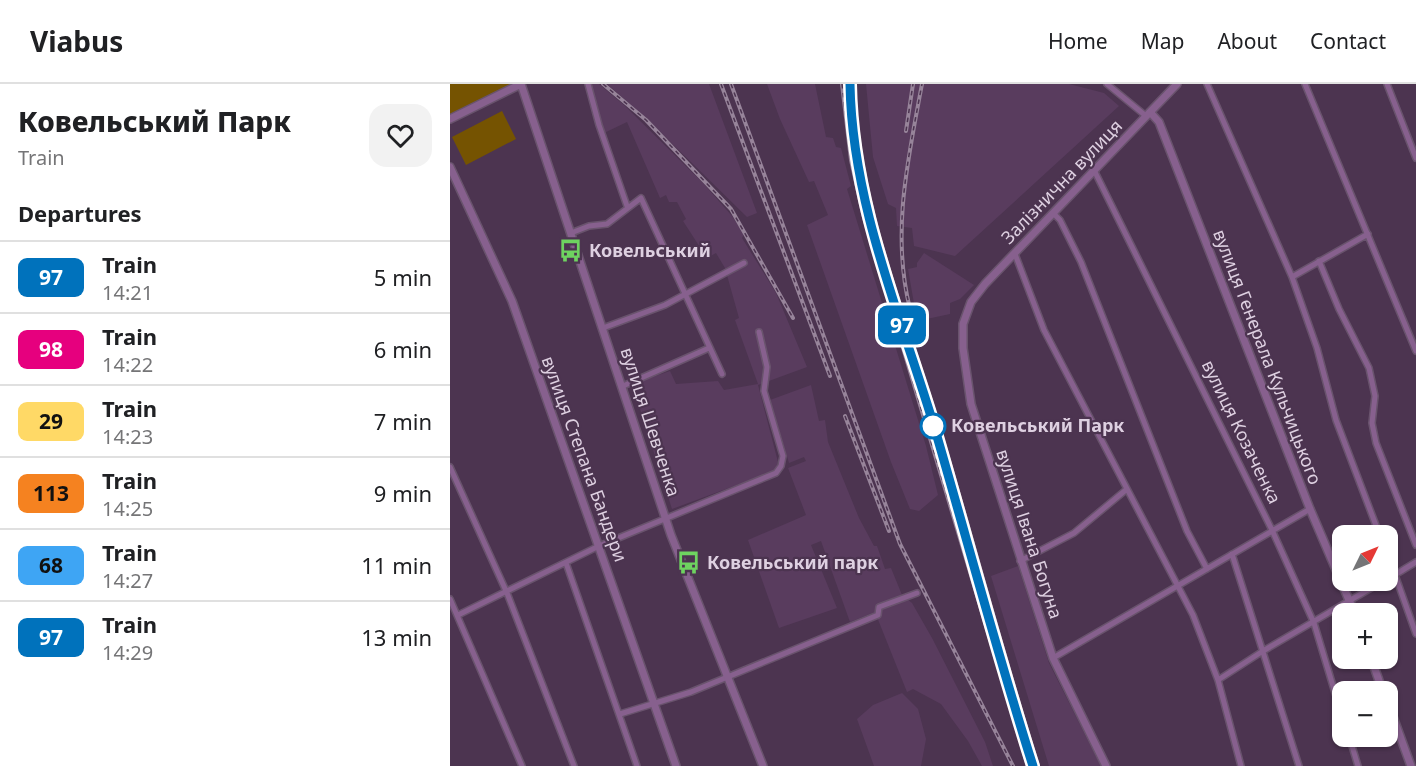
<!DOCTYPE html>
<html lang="en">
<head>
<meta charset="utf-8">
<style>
	body { margin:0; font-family:"Noto Sans",sans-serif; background:#f2f2f2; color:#202124; height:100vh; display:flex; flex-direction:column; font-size:22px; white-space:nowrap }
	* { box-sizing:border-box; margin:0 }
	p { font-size:20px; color:#757577 }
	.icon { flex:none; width:33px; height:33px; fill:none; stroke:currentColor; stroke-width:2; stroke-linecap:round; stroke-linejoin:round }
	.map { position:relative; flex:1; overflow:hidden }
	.details { display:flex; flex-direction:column; background:#fff; width:450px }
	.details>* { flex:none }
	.badge { padding:0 12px; border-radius:9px; font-size:21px; line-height:39px }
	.needle { width:39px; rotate:47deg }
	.buttons { position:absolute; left:882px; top:441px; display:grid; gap:12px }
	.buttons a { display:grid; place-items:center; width:66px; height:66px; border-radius:12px; background:#fff; box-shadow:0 2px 4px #0004; font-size:30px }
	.map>.badge { position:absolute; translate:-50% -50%; box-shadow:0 0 0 3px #fff }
	h2 { padding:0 18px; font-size:22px; line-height:54px }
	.round { display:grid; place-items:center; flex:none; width:63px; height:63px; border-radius:18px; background:#f2f2f2 }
	.summary { display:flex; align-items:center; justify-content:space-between; height:102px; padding:0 18px }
	h1 { font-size:28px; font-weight:800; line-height:45px }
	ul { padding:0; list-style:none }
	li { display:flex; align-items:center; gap:18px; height:72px; padding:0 18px; border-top:2px solid #e0e0e0 }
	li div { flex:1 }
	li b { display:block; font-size:22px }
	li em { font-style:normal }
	li .badge { min-width:66px; font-weight:700; text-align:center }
	header { display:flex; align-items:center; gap:36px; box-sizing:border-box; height:84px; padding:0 30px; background:#fff; border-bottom:2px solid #e0e0e0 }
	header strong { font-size:28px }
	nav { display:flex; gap:33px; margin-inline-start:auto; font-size:21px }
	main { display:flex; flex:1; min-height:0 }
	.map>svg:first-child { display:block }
</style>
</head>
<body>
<header>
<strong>Viabus</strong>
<nav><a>Home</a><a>Map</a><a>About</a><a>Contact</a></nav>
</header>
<main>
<section class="details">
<div class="summary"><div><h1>Ковельський Парк</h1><p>Train</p></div><a class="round"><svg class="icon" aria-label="heart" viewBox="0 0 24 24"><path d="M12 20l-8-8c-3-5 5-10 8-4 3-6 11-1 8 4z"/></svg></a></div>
<h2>Departures</h2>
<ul>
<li><span class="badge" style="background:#0072bc;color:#fff">97</span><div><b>Train</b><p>14:21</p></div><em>5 min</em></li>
<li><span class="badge" style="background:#e6007e;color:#fff">98</span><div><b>Train</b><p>14:22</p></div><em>6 min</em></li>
<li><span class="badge" style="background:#ffd966;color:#111">29</span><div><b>Train</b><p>14:23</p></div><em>7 min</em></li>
<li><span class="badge" style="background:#f58220;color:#111">113</span><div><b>Train</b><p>14:25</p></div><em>9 min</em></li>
<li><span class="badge" style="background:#3ea5f4;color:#111">68</span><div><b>Train</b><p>14:27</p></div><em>11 min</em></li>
<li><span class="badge" style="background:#0072bc;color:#fff">97</span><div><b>Train</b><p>14:29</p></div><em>13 min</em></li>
</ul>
</section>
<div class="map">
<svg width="966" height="682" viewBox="0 0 966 682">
	<rect width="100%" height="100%" fill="#4c3450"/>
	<path fill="#593c5e" d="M140,0H149L174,21L253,99L282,132L294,150L292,154L326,209L357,283L308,301L328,378L325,387L222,425L182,300L220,287L226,300L268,297L274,306L308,300L285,236L289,234L275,184L266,169L257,174L233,137L236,135L227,118H219L216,111L210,114L177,38L154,49Z
		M157,0H259L307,129L297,133L196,34Z
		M317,0H365L376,53L383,54L386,63L391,64L401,102L397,105L476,362L488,411L469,427L460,425L441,378L357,141L378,131L364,97L359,98L330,35Z
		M416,0H619L654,9L669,22L505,172L464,162L462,144L447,142L446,124L438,120L423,73Z
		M474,169L524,201L510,215L500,219V230L472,236L475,253L470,254L458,185L467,183V179Z
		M361,301L369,337L375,336L378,358L409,434L424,462H427L435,485L441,484L452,511L462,519L482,554L535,658L543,682H532L518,657L491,620L463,605L457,608L425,528L400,538L371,457L361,461L387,524L329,544L298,456L356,431L338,384L356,377L354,373L339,379L320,316Z
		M568,482L599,579L651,682H599L541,492Z
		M452,609L468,625L476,655L471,682H424L407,635L423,621Z"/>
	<path fill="#755301" d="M0,0H62L0,31Z
		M52,27L66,55L16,81L2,53Z"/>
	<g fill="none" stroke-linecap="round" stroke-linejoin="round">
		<defs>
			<path id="minor" d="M138,0L149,41L177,122
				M657,0L696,32
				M757,0L842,193L867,264L886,336L930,452
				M855,0L966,267
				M937,0L966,74
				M644,86L822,446L864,539L892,632
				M603,129L610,136L631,178L737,447L757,485
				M121,149L139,142L157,140L191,114L272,290
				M565,170L594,246L743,531L768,596L791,682
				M869,177L889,225L919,284L925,312L922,339L926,359L966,461
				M842,193L918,150
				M153,244L215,221L294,179
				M173,302L259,264
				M0,383L57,509L124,682
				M782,470L849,682
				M938,471L966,550
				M570,477L624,449L677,405
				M116,479L187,682
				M938,495L966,478
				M0,515L72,682
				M8,531L149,462L326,389L331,382L333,372L314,307L317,283L309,248
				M603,574L860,425
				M768,596L813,567L935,496
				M170,630L241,608L428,531L429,523L467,509
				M899,652L908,682"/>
			<path id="tertiary" d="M700,28L709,38L860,425L905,530
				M0,35L71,0L221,451L313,682
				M0,83L62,217L226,682
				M921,574L933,608
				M938,619L961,682
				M656,682L603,574L521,320L513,264V240L521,218L535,200L727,0"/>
		</defs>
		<use href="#minor" stroke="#69536d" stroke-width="8"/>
		<use href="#tertiary" stroke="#69536d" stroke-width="10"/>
		<use href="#minor" stroke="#87608e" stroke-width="5"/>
		<use href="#tertiary" stroke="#87608e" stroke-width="7"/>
		<defs>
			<path id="rail" d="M153,0L196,36L281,125L343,234
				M271,0L380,292
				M281,0L450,460L563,682
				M392,0L401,76L413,130L578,682
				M404,0C407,111 449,215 482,320C519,440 550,562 588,682
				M456,47L463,0
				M460,225C441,149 458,75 472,0
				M395,332L439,447"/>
		</defs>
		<use href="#rail" stroke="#97849a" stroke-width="4"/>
		<use href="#rail" stroke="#4c3450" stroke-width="1.5" stroke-dasharray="4.5" stroke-linecap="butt"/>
	</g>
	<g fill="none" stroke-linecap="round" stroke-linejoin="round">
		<defs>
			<path id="line" d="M400,0C402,119 450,230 484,342C517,455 547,569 583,682"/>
		</defs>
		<use href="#line" stroke="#fff" stroke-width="14"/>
		<use href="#line" stroke="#0072bc" stroke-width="9"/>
	</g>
	<defs>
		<symbol id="bus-bare" viewBox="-9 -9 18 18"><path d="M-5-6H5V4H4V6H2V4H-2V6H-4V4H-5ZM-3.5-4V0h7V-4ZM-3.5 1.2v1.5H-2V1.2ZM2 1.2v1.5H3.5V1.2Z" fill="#6ed360" stroke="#4c3450" stroke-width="2.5" paint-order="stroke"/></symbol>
	</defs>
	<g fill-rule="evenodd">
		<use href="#bus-bare" x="104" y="150" width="33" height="33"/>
		<use href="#bus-bare" x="222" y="462" width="33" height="33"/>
	</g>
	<circle fill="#fff" stroke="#0072bc" stroke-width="3" cx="483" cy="342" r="12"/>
	<g text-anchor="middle" stroke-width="4.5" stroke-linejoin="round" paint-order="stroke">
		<g font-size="18" fill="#ded0e1" stroke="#4c3450">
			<text transform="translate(612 98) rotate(-46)" y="6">Залізнична вулиця</text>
			<text transform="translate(817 273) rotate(69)" y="6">вулиця Генерала Кульчицького</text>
			<text transform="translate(200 338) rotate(72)" y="6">вулиця Шевченка</text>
			<text transform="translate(791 348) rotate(64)" y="6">вулиця Козаченка</text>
			<text transform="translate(134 375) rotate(70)" y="6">вулиця Степана Бандери</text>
			<text transform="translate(579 450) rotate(72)" y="6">вулиця Івана Богуна</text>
		</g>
		<g font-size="18" font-weight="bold" fill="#ded0e1" stroke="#4c3450" text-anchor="start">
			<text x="139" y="173">Ковельський</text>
			<text x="257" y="485">Ковельський парк</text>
		</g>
		<g font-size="18" font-weight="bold" fill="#ded0e1" stroke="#4c3450" text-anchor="start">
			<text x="501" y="348">Ковельський Парк</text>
		</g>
	</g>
</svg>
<div class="buttons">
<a><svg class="needle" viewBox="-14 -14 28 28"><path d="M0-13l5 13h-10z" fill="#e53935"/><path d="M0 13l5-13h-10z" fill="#757577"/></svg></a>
<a>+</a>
<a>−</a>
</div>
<b class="badge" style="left:452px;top:241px;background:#0072bc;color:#fff">97</b>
</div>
</main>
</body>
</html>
